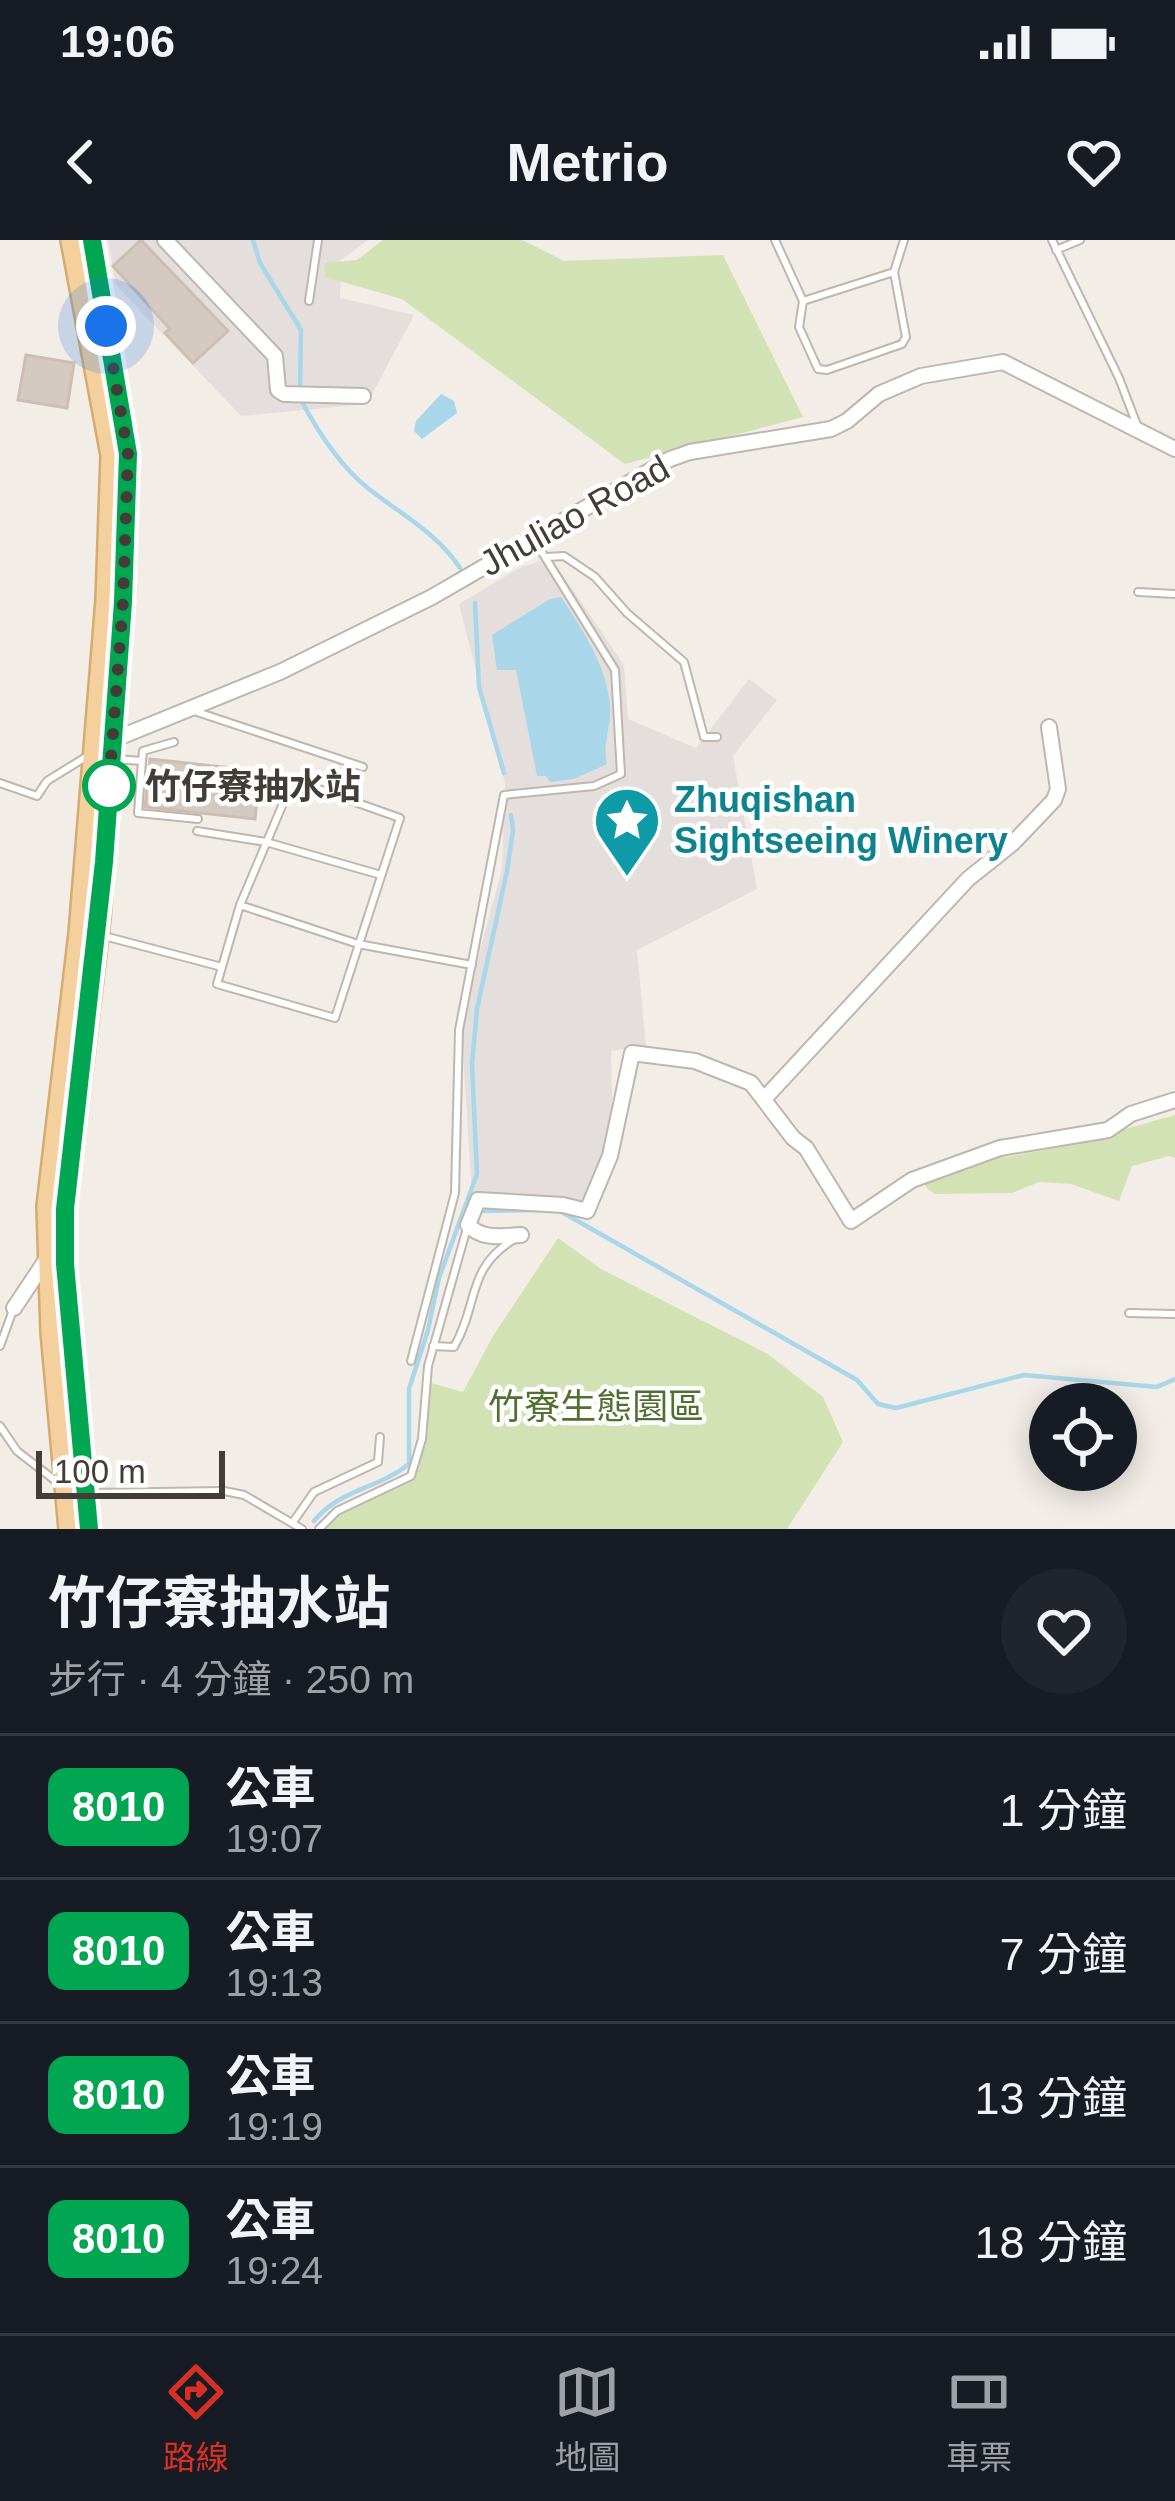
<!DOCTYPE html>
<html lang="zh-TW">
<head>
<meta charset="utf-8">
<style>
	body { margin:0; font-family:Arial,"Noto Sans TC",sans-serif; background:#20242c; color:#f1f3f6; height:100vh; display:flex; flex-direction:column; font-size:45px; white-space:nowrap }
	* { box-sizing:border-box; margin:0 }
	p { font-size:39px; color:#9ea1a6 }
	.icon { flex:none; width:66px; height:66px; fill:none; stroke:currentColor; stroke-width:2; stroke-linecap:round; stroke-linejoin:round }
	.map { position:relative; height:1289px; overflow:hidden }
	.side { display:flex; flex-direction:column; background:#171b24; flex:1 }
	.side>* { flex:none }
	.badge { padding:0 24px; border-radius:18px; font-size:42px; line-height:78px }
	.fabs { position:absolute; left:1029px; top:1143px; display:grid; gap:24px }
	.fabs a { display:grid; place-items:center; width:108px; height:108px; border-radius:50%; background:#171b24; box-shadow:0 6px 30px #0003; font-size:60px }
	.scale { position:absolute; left:36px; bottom:30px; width:189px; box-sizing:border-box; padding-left:12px; border:6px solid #443d37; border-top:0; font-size:33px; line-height:42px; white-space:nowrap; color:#443d37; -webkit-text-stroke:9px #fff; paint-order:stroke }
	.you { position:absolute; width:60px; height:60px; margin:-30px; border:9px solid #fff; border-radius:50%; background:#1a73e8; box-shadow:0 0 0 18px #1a73e833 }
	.map>.badge { position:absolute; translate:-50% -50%; box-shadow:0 0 0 6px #fff }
	.round { display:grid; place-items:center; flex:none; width:126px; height:126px; border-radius:63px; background:#20242c }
	.overview { display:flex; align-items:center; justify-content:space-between; height:204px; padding:0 48px }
	h1 { font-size:57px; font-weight:700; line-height:90px }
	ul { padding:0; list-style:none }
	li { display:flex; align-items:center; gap:36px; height:144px; padding:0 48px; border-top:3px solid #363941 }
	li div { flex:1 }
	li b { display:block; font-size:45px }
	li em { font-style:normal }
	li .badge { min-width:132px; font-weight:700; text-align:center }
	.status { display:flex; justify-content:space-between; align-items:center; height:84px; padding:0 60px; background:#171b24; direction:ltr }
	.status svg { height:33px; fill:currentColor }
	header { display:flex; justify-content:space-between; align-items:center; height:156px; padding:0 48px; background:#171b24; font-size:54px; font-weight:700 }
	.tabs { display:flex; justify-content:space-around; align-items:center; height:168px; border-top:3px solid #363941; background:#171b24; font-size:33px; color:#9ea1a6 }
	.tabs a { display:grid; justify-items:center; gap:6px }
	.tabs .on { color:#d93025 }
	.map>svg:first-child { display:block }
</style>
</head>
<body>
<div class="status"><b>19:06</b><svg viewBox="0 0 49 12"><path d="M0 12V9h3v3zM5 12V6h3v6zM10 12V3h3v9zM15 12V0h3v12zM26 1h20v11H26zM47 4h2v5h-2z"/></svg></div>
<header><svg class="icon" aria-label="back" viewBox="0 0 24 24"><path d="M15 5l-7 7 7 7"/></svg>Metrio<svg class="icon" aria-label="heart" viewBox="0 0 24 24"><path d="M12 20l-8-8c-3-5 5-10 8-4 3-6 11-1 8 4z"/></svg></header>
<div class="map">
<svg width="1175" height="1289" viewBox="0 0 1175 1289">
	<rect width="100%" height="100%" fill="#f2ede7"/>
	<path fill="#e4dfdc" d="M108,0H368L341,20L340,58L414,75L367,164L241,176L116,45Z
		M551,318L624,425L628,479L696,508L749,439L777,460L733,516L757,649L637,710L646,806L611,811L613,906L582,973L557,956L472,954L461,781L502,629L505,543L459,364L521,327Z"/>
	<path fill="#d3e2b4" d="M383,0H522L564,21L723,15L803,177L625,224L402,59L325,37V23L357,20Z
		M1175,875V918L1169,916L1132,926L1119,961L1071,944L1039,942L1012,953L934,954L925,946L926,935L962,919L1007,917L1065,906Z
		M558,998L601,1029L768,1114L823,1157L843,1202L787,1289H322L337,1271L411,1236C421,1205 422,1174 431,1143L463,1152L493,1096Z"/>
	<path fill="#a9d6e8" d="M441,154L454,161L457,173L422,199L414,191L416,181Z
		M561,357C582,389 607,426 610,465C612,486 602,503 607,524L574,539L550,542L546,536H537L516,430H497L492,395L550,359Z"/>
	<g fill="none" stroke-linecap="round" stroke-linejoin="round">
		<path stroke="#a9d6e8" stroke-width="4.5" d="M253,0L260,23L301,90L300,149
			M301,160C318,192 341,227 369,249C402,275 437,293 460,328
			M475,363L479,447L504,533
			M476,971L536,970
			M560,971L857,1140L878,1164L896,1168L1024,1135L1157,1147L1175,1139
			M314,1281C341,1248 377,1250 409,1224V1149L428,1090L439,1038L477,934L472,824L477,769L507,631L513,590L511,575"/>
	</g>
	<path fill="#d5cac1" stroke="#ccbeb2" stroke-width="3" d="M141,0L228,91L193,123L165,93L170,89L113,26Z
		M26,115L74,123L67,168L18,160Z
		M150,519L260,531L255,579L145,567Z"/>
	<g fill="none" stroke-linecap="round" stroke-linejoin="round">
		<defs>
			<path id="service" d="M775,0L803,61L799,87L818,129L827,130L902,104L906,97L894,32L904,0
				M1052,0L1119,138L1137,185
				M1056,10L1080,0
				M309,61L318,0
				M803,61L894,32
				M547,317L564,316L595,337L627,373L684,422L704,497H717
				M1138,352L1175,354
				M194,471L363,527
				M115,519L142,521L138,573L198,579
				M142,521L143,511L174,502
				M293,540L400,578L335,778L217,744L240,665Z
				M0,543L37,556L47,541L89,515
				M197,591L266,602L381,635
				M240,665L358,704L472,725
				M104,696L222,727
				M1129,1073L1175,1074
				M0,1106L13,1070
				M433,1106L454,1107C479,1064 466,1029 513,1000
				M411,1121L455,953L459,790L504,555L594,546L621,534L615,430L535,301
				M0,1186L17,1211L57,1242
				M90,1253L224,1251L244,1255L302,1289
				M293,1282L314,1252L378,1222L380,1197
				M319,1289L337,1271L411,1236L422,1199L428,1126L467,988"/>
			<path id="minor" d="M165,0L275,116L278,150L284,154L363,156
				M108,502L280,432L432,357L670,219L690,212L831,189L847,181L879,154L921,136L1003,122L1175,209
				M765,858L968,639L1013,603L1054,560L1058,549L1049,487
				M521,995C502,996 482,1000 468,985L478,960L563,965L587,971L610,916L632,813L695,821L751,843L793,898L806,908L851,981L912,940L1000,908L1108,890L1131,874L1175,860
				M14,1068L48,1017"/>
			<path id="primary" d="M70,1289L52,1092L48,966L80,693L107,360L112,215L72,0
				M89,1289L65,1024V969L99,678L123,362L128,214L92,0"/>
		</defs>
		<use href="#service" stroke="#bfb7ae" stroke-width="10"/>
		<use href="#minor" stroke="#bfb7ae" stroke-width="18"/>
		<use href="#primary" stroke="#d7ab70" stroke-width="26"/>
		<use href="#service" stroke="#fff" stroke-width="6"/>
		<use href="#minor" stroke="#fff" stroke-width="14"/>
		<use href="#primary" stroke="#f3d09e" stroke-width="21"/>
	</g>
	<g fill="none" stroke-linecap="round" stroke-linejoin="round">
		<defs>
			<path id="line" d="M89,1289L65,1024V969L104,622L123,362L128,214L92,0"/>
		</defs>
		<use href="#line" stroke="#fff" stroke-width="27"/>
		<use href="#line" stroke="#00a651" stroke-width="18"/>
		<path stroke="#443d37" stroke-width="12" stroke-dasharray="0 21.6" d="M106,86L128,214L123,362L109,546"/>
	</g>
	<defs>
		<symbol id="sight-pin" viewBox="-11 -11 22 30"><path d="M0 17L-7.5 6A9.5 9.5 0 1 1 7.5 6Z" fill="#0f9aa8" stroke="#fff"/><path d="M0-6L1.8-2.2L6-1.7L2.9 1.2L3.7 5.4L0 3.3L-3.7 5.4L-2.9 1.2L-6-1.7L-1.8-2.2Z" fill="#fff"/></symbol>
	</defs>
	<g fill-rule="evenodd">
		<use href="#sight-pin" x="589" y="542" width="76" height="104"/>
	</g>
	<circle fill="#fff" stroke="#00a651" stroke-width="6" cx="109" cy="546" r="24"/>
	<g text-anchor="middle" stroke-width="9" stroke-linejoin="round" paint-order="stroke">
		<g font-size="36" fill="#443d37" stroke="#fff">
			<text transform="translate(574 275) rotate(-29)" y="13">Jhuliao Road</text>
		</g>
		<g font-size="36" font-weight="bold" fill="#443d37" stroke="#fff" text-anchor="start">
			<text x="145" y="559">竹仔寮抽水站</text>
		</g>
		<g font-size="36" font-weight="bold" fill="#0d838f" stroke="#fff" text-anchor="start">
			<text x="674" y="572">Zhuqishan<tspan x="674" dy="41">Sightseeing Winery</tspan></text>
		</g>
		<g font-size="36" fill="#506f30" stroke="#fff">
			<text x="596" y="1179">竹寮生態園區</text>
		</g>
	</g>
</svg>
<div class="fabs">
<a><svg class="icon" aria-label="locate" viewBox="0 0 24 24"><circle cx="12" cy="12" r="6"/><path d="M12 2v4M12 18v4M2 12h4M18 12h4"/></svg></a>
</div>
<div class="scale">100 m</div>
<div class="you" style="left:106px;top:86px"></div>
</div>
<section class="side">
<div class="overview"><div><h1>竹仔寮抽水站</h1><p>步行 · 4 分鐘 · 250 m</p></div><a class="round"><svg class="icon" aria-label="heart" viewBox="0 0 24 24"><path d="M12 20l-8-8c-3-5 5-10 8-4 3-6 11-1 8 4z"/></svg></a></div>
<ul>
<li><span class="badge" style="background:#00a651;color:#fff">8010</span><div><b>公車</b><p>19:07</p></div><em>1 分鐘</em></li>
<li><span class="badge" style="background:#00a651;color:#fff">8010</span><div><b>公車</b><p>19:13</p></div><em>7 分鐘</em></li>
<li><span class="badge" style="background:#00a651;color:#fff">8010</span><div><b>公車</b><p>19:19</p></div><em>13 分鐘</em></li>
<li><span class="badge" style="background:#00a651;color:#fff">8010</span><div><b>公車</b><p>19:24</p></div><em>18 分鐘</em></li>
</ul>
</section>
<nav class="tabs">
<a class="on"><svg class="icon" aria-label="directions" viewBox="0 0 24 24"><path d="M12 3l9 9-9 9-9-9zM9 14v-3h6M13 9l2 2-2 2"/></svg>路線</a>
<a><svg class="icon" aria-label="map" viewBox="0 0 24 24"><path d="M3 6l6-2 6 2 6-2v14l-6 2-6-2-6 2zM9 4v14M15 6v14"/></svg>地圖</a>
<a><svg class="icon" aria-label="tickets" viewBox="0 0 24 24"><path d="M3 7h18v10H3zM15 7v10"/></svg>車票</a>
</nav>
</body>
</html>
